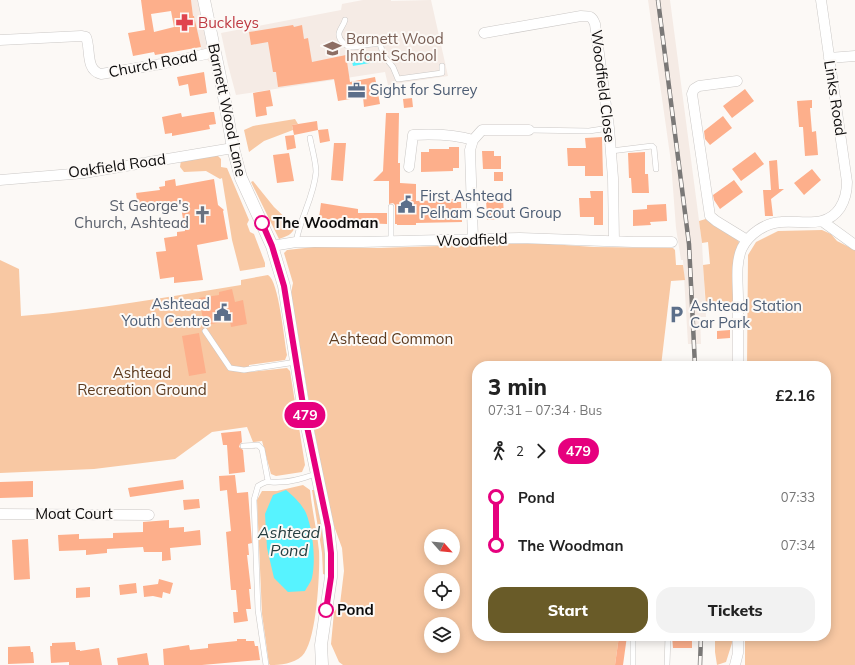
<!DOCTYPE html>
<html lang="en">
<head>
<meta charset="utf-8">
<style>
	body { margin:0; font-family:Mulish,sans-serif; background:#f2f2f2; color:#222; height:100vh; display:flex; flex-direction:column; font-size:15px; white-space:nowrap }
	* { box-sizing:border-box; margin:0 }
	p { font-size:13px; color:#767676 }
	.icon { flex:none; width:22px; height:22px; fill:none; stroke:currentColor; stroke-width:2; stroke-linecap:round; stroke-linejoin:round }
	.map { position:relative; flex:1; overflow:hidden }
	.panel { position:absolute; left:472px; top:361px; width:359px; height:280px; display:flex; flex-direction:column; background:#fff; border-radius:16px; box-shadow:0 2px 10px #0003 }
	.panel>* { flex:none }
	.badge { padding:0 8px; border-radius:13px; font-size:14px; line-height:26px }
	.needle { width:26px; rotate:117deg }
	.tools { position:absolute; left:424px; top:529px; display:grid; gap:8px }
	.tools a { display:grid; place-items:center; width:36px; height:36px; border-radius:50%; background:#fff; box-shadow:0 2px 10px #0003; font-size:20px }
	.map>.badge { position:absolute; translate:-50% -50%; box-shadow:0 0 0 2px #fff }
	.legs { display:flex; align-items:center; gap:6px; height:44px; padding:0 16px; font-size:13px }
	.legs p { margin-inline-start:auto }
	.head { display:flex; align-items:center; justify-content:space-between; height:68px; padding:0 16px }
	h1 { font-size:22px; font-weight:800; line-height:30px }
	.button { display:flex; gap:8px; margin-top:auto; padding:8px 16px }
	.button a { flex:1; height:46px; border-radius:16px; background:#695b28; color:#fff; font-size:16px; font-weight:800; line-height:46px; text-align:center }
	.button a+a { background:#f2f2f2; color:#222 }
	ul { padding:0 16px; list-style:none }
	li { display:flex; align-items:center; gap:14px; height:48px; font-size:15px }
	li i { display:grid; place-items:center; width:6px; height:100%; margin:0 5px; background:currentColor }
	li i::after { content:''; width:10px; height:10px; margin:-5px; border:3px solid; border-radius:50%; background:#fff }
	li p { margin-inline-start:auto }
	li:first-child i { background:linear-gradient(#0000 50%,currentColor 0) }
	li:last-child i { background:linear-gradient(currentColor 50%,#0000 0) }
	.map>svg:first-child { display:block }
</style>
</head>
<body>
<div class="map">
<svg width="855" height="665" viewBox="0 0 855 665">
	<rect width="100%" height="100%" fill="#fcf9f6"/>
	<path fill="#f5ebe5" d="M187,0H208L221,60L210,63L206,58L203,59L194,16H193L191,0Z
		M363,0H391V1L431,0L448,76L388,85L385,72L236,95L228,65L221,33L341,10L342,4Z
		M648,0H670L702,243L706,317H700L701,344H688L683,260H681L676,228L671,162Z"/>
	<path fill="#f8c8a3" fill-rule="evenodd" d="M295,119L298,124L292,125L293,130L264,141L249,152L244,130L253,126Z
		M217,155L221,159V167L227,168L249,220L247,224L250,232L254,234L265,263V267L240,271L232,240L222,178L220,179L206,171L184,172L180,167L181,160Z
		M253,181L274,207L295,227C292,235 287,236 279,239L251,182Z
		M709,218L738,238L740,248L734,304L706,307L703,265L710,264L708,242L702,243L699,221Z
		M822,230L831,234L837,241L855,250V665H745V636H826V366H747L748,255L756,242L778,231Z
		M535,243L594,247L673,248L675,250L676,265H683L685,280L671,281L661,366H477V636H619L615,665H343L339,662L331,644L334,612L340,604L344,571L342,548L334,526L322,470L311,414L291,293L293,283L284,253L287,250L314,247L378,248ZM431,536H453V558H431ZM431,580H453V602H431ZM431,624H453V646H431Z
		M0,260L19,269L21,316C95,310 168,297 241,285V280L268,275C279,281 284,340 287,355L285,360L249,365V372L287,368L290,371L305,465L302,472L276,476L271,474L262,441L253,442L247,427L212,432L175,459L94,469L0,473Z
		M303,485L310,490C312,510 317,531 319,551C320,571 317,642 302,656C293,664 281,665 270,665L269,664L262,614L257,500L262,491H277Z
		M312,490H314C320,518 326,546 326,575L323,574L322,553Z
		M715,636H732V643L726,662L717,665L715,652Z"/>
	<path fill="#57f3ff" d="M374,53L375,62L353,66L351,57Z
		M286,490C293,496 302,504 306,513C313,530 316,560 312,578C311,582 307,587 305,591L288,592L274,578L267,548L265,514L273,495Z"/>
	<path fill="#fdaf8b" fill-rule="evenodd" d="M141,0H191L193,16H194L201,47L155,55L154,52L133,56L128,33L145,30ZM171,11L174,27L154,32L151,14Z
		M293,25L294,27L302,25L304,39L308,38L312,62L346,55L350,82L375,77L380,104L364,107L363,97L338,101L334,79L278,87L276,72H273L268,42L251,45L249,32Z
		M204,72L207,93L190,96L188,84L179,86L177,77Z
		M745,89L754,101L732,118L723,106Z
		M270,90L273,106L266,107L267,115L256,117L253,93Z
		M412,98L413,107L404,108L403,99Z
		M812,100V108H810L812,132L816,131L818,155L805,156L803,127H799L797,101Z
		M211,112H214L216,124L209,125L210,129L172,136V133L165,134L162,117L181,113L182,117Z
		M386,113H399L398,163H400V183L416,184V201L444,200V199H456V202H461L462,222L416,223V225H397V224H395V205L393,203L389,204V181H373L383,171Z
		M723,116L732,128L710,145L705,139L704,131Z
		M317,121L318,130L294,135L296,148L287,150L285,136L294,135L292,125Z
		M328,129L330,141L320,143L318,130Z
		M602,137L603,176H585V166H568L567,148H586L585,138Z
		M334,143H346L343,181L331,180Z
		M449,147H459V168H453V171L421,172V152H429V149H449Z
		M482,151H494V156H501V169H483Z
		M645,152V174H648L649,193H632L631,178H629L628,153Z
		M755,152L764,164L741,181L732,169Z
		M289,153L294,181L277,183L273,155Z
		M777,160L779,189H784L771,199L773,216H765L763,190H771L769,161Z
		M812,169L821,180L804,195L794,183Z
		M494,172H503V181H494Z
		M175,179L176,186L214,179L218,205L224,210L223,211L228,239L197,245L203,280L174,283V277L160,279L156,252L166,251L164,238L177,236V232L185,231L180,201L138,207L136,193L160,190L159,187L165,186V181Z
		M734,180L743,192L720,209L714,200L713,195Z
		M590,191H603V225H594V217H580L579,198H591Z
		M503,198L504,217H498V219L487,220L486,199Z
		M321,203L358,209V213H387V224L362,223L319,218Z
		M666,204L667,221L650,222L651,225L633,226V210L647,209V205Z
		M232,289L235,302L243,300L247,324L231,327L230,321L204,325L199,298L219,295V292Z
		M730,330V338L717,339V331Z
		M199,333L206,373L189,376L182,336Z
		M241,431L242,442L240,444L239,447L243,450L245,472L229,474L227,445H223L221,433Z
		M235,475L237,493L248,492L252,543L248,544L249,555H247L251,589H249L251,609H246L248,621L234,623L233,612H238L236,590H231L226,532L231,531L227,490L220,491L219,476Z
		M183,480L184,489L130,497L128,488Z
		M33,481V497L0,498V482Z
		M199,499L200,508L184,510L183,500Z
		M169,520V528L184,527V532L200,530L201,545L170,548L171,560L162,561V552H144L143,547L107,549V553L86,555V550L59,551L58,535L79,534V539L113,538V533L143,532V522Z
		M28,539L30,579L14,580L12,540Z
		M159,579L173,583L170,594L163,592L162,598L153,596L144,597L143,586L158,584Z
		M136,583L137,593L120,595L119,585Z
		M90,587V597L76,598V588Z
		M619,636H627L623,665H615Z
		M672,636H692V648H673Z
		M237,639H246V641H254L255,646H258L260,660L202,665H164L163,649L189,645L190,650L208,648V644L237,641Z
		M75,642L76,650H80V651L99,648L102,665H69V662L51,663L50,646H52V643Z
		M30,646L31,652H33L34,663L8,664V647Z
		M147,653L149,665H118L117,658Z"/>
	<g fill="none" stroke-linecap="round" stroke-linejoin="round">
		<defs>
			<path id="service" d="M345,20C344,25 338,31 339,35C339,40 346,46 350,47C358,48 370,42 380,44L384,56L393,67L398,79L442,73V66
				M529,130L589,131L609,128
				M611,151L652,146L654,148L656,169
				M296,242C300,218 314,197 316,172C316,162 312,149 310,138
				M391,242V207
				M205,331L230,368L244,370L296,362
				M243,446L258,445L262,449L268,481
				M266,665L258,610L254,500L258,486C269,479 268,483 279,482C292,482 304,478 316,474
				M633,665V636
				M667,665L668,636"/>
			<path id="minor" d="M484,33L581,16C590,16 592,16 595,24L609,128L613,178L614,241
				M0,40L81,36L86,37C91,49 85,70 101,74L161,64L215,52
				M829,58L855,56
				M737,81L699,86L694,89L692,94L710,216L716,221L747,240
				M409,167L413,135C433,134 453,134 473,140
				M0,180L84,173L233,148
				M822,221L855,245
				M473,240L470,150L473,140L482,130H529
				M272,246L296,242H362L520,238L633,242H672
				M738,366C738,344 738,321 738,299C738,283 735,263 742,248C749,234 765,223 781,222C802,220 826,229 840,208C845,200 847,192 847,182L821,0
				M0,514L149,515
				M735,665L738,653V636"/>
			<path id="tertiary" d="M204,0L223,91L233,148L241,178L272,246L284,286L305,417L328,527L331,553V577L321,645L322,664"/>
		</defs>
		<use href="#service" stroke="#cbc8c6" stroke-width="6"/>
		<use href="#minor" stroke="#cbc8c6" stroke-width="11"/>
		<use href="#tertiary" stroke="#cbc8c6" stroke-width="13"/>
		<use href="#service" stroke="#fff" stroke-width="5"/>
		<use href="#minor" stroke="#fff" stroke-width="10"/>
		<use href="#tertiary" stroke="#fff" stroke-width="12"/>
		<defs>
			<path id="rail" d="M658,0L689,244L695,366
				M700,665L701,636"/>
		</defs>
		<use href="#rail" stroke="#7a7877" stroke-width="4.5"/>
		<use href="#rail" stroke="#fcf9f6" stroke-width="3" stroke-dasharray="9" stroke-linecap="butt"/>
	</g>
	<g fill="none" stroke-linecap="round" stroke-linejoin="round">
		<defs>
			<path id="line-1" d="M262,223L272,246L284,286L305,417L328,527L331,553V577L326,610"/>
		</defs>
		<use href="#line-1" stroke="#fff" stroke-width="9"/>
		<use href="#line-1" stroke="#e6007e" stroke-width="6"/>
	</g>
	<defs>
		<symbol id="pharmacy-bare" viewBox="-9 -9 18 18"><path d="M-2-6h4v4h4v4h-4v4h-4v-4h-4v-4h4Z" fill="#e0444e" stroke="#fcf9f6" stroke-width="2.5" paint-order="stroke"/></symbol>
		<symbol id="school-bare" viewBox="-9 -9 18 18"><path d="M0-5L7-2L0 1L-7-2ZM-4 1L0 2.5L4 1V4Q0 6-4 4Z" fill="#8d6e63" stroke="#fcf9f6" stroke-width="2.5" paint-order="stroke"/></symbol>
		<symbol id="office-bare" viewBox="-9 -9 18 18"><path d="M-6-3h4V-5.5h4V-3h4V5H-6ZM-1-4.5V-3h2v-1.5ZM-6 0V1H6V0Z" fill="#5c6f8a" stroke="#fcf9f6" stroke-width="2.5" paint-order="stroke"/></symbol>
		<symbol id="civic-bare" viewBox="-9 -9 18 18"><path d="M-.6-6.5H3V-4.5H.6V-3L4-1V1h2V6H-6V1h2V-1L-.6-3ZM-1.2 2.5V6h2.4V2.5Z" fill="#5c6f8a" stroke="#fcf9f6" stroke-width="2.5" paint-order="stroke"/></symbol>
		<symbol id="church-bare" viewBox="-9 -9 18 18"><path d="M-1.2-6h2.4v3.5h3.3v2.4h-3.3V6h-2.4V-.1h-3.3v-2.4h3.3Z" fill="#6b7280" stroke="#fcf9f6" stroke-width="2.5" paint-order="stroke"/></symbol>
		<symbol id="parking-bare" viewBox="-9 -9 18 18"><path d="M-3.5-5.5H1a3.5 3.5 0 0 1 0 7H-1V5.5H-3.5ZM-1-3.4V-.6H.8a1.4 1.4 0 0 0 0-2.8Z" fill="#5c6f8a" stroke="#fcf9f6" stroke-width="2.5" paint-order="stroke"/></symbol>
	</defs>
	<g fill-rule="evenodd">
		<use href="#pharmacy-bare" x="172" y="10" width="25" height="25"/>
		<use href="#school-bare" x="320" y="36" width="25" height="25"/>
		<use href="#office-bare" x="344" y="78" width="25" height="25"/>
		<use href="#civic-bare" x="394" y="192" width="25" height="25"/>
		<use href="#church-bare" x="190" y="202" width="25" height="25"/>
		<use href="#civic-bare" x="210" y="300" width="25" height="25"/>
		<use href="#parking-bare" x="664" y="302" width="25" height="25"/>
	</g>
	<g fill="#fff" stroke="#e6007e" stroke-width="2">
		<circle cx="262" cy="223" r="7"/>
		<circle cx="326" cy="610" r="7"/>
	</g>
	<g text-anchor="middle" stroke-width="4" stroke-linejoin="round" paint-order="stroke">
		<g font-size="15" fill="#be3a42" stroke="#fcf9f6" text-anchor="start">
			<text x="198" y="28">Buckleys</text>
		</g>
		<g font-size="15" fill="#785e54" stroke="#fcf9f6" text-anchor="start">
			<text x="346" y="44">Barnett Wood<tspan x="346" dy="17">Infant School</tspan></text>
		</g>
		<g font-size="15" fill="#0c0b0b" stroke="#fcf9f6">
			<text transform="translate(153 64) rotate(-11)" y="5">Church Road</text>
			<text transform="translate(603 86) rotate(83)" y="5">Woodfield Close</text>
			<text transform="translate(835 98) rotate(81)" y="5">Links Road</text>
			<text transform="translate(227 110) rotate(78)" y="5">Barnett Wood Lane</text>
			<text transform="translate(117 166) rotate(-8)" y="5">Oakfield Road</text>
			<text transform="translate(472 240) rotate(-2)" y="5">Woodfield</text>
			<text x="74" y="519">Moat Court</text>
		</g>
		<g font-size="15" fill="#4e5e75" stroke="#fcf9f6" text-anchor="start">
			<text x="370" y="95">Sight for Surrey</text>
			<text x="420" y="201">First Ashtead<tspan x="420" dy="17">Pelham Scout Group</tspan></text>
			<text x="210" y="309" text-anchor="end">Ashtead<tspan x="210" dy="17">Youth Centre</tspan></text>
			<text x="690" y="311">Ashtead Station<tspan x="690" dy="17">Car Park</tspan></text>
		</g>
		<g font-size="15" fill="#5b616d" stroke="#fcf9f6" text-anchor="end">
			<text x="189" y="211">St George's<tspan x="189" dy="17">Church, Ashtead</tspan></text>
		</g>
		<g font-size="15" font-weight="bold" fill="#0c0b0b" stroke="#fcf9f6" text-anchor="start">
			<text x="273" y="228">The Woodman</text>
			<text x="337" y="615">Pond</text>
		</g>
		<g font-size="15" fill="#5d3b1f" stroke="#fcf9f6">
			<text x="391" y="344">Ashtead Common</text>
			<text x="142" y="378">Ashtead<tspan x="142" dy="17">Recreation Ground</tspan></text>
		</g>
		<g font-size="16" font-style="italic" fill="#253e40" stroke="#fcf9f6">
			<text x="289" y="538">Ashtead<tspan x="289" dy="18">Pond</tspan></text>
		</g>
	</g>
</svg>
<div class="tools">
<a><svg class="needle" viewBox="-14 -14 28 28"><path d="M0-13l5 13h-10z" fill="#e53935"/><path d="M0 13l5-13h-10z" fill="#767676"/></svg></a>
<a><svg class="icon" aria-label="locate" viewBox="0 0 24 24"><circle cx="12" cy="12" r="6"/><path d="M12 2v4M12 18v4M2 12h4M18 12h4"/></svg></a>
<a><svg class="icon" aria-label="layers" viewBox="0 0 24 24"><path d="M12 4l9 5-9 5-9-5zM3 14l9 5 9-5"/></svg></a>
</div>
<b class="badge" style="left:305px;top:415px;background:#e6007e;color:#fff">479</b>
<section class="panel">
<div class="head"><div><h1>3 min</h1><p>07:31 – 07:34 · Bus</p></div><b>£2.16</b></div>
<div class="legs"><svg class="icon" aria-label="walk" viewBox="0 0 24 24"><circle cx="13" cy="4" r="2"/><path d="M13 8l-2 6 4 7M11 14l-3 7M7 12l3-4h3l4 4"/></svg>2<svg class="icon" aria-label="forward" viewBox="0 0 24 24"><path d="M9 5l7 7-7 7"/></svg><b class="badge" style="background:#e6007e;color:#fff">479</b></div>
<ul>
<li><i style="color:#e6007e"></i><b>Pond</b><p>07:33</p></li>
<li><i style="color:#e6007e"></i><b>The Woodman</b><p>07:34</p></li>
</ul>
<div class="button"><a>Start</a><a>Tickets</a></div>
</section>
</div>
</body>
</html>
